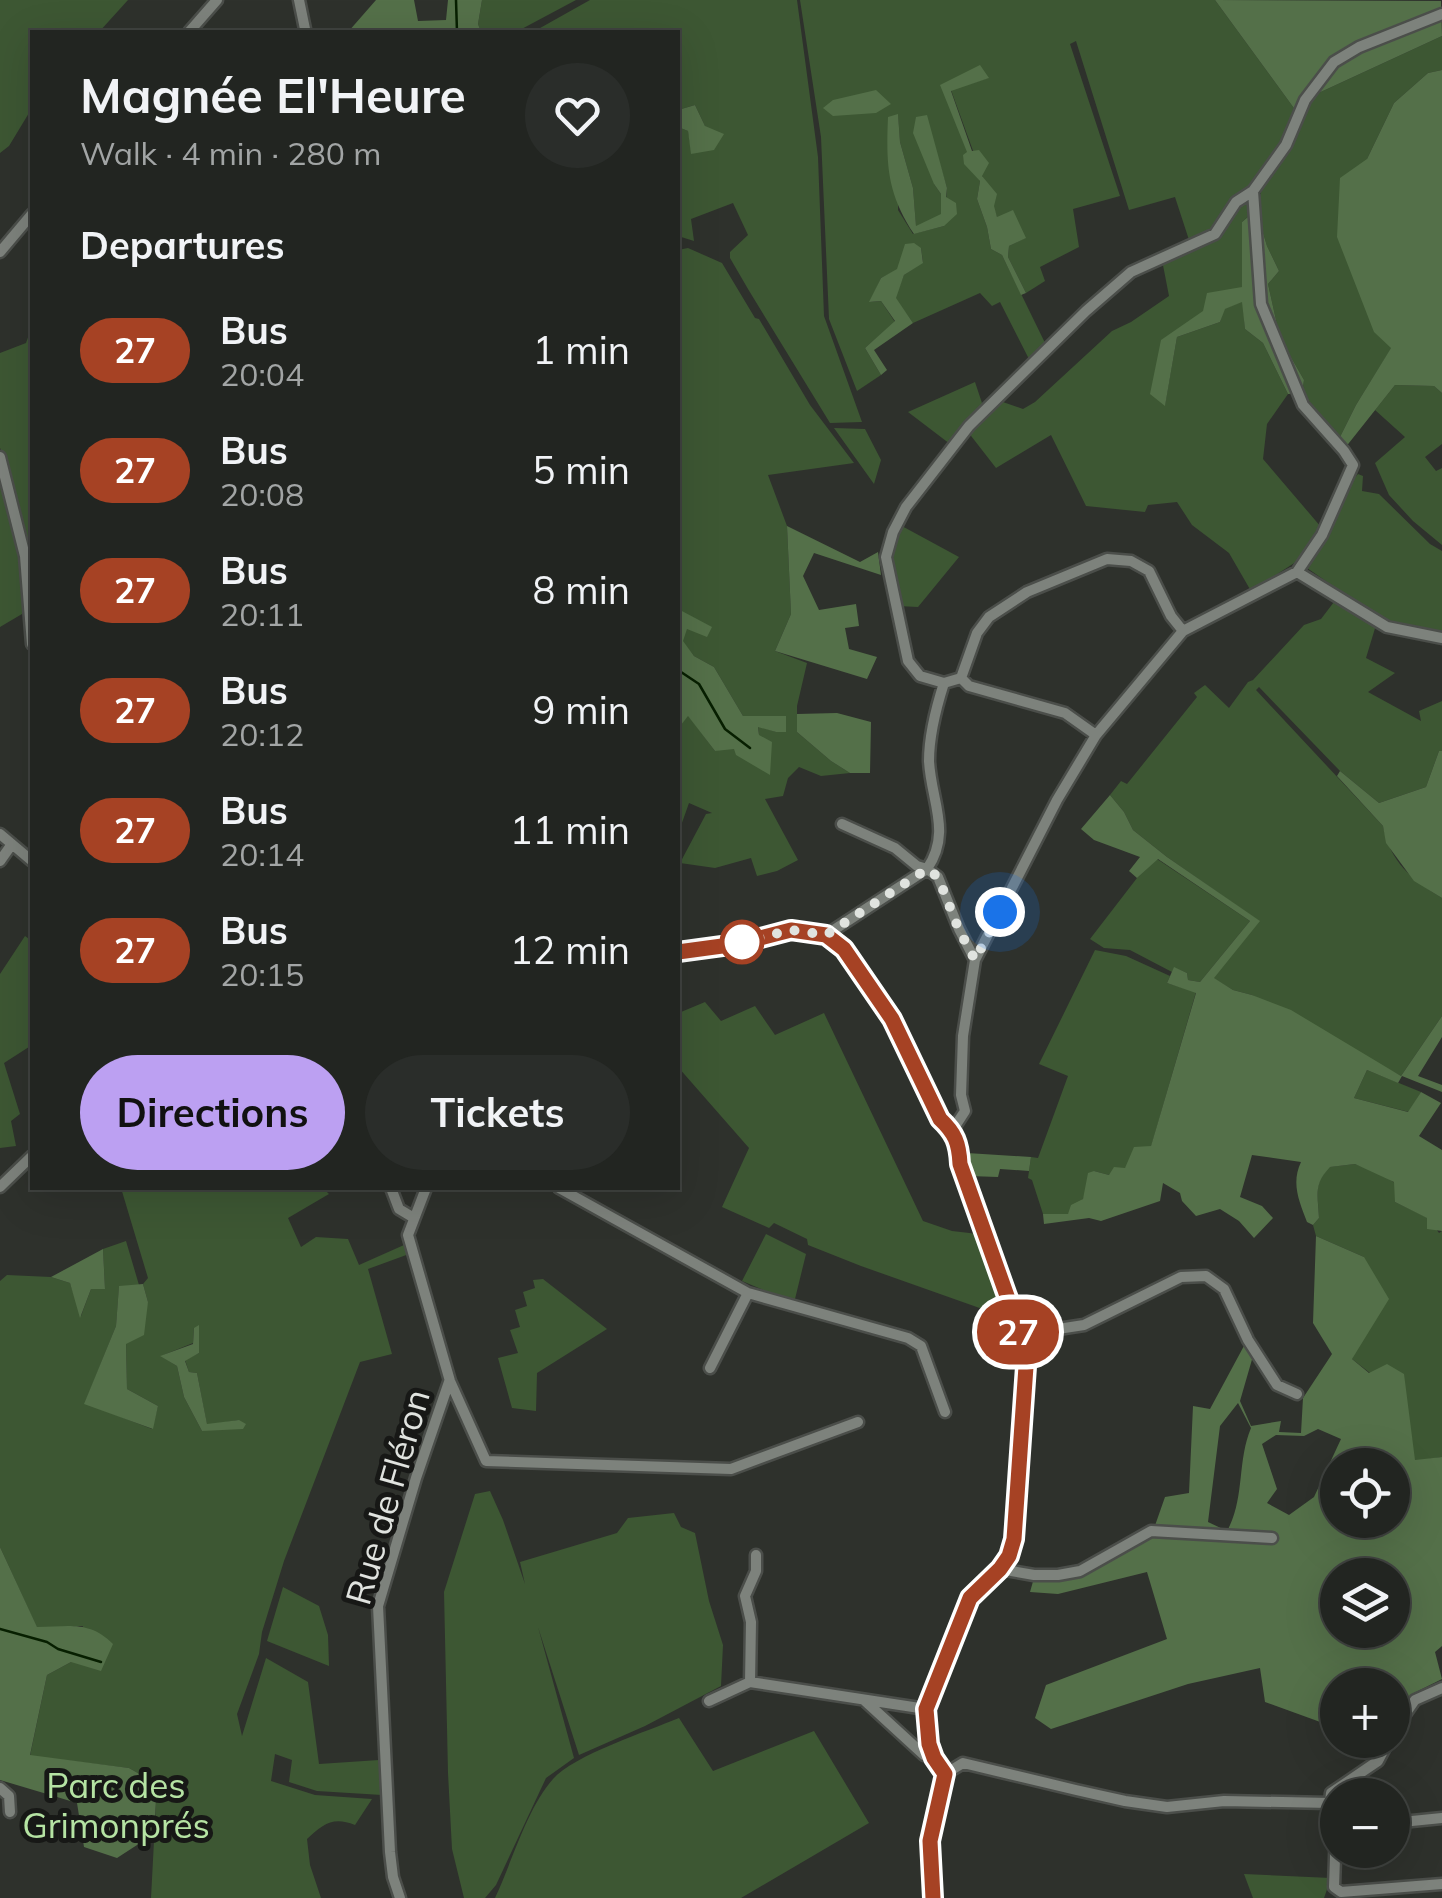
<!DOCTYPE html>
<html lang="en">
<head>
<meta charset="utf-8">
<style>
	body { margin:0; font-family:Mulish,sans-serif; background:#2a2d2a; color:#f1f3f6; height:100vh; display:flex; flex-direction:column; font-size:38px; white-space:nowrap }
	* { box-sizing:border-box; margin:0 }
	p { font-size:32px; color:#a2a5a5 }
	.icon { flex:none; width:55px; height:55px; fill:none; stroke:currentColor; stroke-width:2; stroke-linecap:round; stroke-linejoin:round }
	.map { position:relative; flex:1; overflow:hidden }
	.side { position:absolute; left:30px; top:30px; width:650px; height:1160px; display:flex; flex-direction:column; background:#222521; border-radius:0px; box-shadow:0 10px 40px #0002,0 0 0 2px #3f423f }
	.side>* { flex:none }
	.badge { padding:0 20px; border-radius:32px; font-size:35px; line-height:65px }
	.fabs { position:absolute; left:1320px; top:1448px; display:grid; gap:20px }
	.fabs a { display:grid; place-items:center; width:90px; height:90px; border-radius:50%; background:#222521; box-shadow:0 10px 40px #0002,0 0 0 2px #3f423f; font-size:50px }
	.you { position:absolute; width:50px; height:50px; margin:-25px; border:8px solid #fff; border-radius:50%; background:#1a73e8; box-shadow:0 0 0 15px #1a73e833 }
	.map>.badge { position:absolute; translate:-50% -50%; box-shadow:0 0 0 5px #fff }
	h2 { padding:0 50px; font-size:38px; line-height:90px }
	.round { display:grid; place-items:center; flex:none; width:105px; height:105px; border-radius:52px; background:#2a2d2a }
	.overview { display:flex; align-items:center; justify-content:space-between; height:170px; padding:0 50px }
	h1 { font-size:48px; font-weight:700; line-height:75px }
	.button { display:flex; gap:20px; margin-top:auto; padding:20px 50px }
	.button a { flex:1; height:115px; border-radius:60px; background:#bca0f2; color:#111; font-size:40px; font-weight:700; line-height:115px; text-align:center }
	.button a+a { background:#2a2d2a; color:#f1f3f6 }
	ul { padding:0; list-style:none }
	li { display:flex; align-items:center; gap:30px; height:120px; padding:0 50px }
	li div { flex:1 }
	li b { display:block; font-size:38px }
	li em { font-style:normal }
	li .badge { min-width:110px; font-weight:700; text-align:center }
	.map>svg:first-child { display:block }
</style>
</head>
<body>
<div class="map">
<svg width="1442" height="1898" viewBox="0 0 1442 1898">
	<rect width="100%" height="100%" fill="#2e312c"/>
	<path fill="#3d5733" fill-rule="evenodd" d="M0,0H128L99,32H32V108L9,146L0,153Z
		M482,0H576L516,32H481L478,24Z
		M590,0H797L818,157L824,316L862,422L830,423L748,289L730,258V252L748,235L733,203L691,219L694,241L678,236V127L688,131L692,154L705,126L695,105L678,110V32H533Z
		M800,0H1215L1296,111L1285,140L1261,175L1237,196L1219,223L1190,243L1175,197L1129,210L1076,41L1070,44L1120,196L1073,209L1079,247L1040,267L1045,281L1026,293L1008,257L1009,246L1025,238L997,217L951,90L988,78L941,85L980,181L977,199L987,227L991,249L1002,255L1047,347L1031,363L1000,302L992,306L980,293L913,323L895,298L904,275L923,262L921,248L897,270L881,278L870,302L881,301L895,322L865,348L881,375L857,391L829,319L821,137ZM898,115L900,142L913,188L916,227L941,215V194L934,184L938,158L947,188L944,226L913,234L898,210Z
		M1442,36V70L1428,73L1394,103L1367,159L1392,347L1356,405L1340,437L1302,393L1304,380L1280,338L1268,284L1279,271L1267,246L1256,210L1262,188L1291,141L1312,96Z
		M1243,201L1250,206L1251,214L1242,222V287L1162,340L1165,405L1177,337L1220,322L1224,309L1243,301L1245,329L1263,343L1288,394L1267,424L1263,459L1321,527L1312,547L1302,558L1251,591L1229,553L1192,525L1177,502L1148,505L1145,512L1086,506L1051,435L996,468L968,432L1000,401L1023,409L1035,402L1112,331L1131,322L1169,296L1162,260L1204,243Z
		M688,248L722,263L755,318L759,319L810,405L854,463L768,475L787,526L791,614L775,651L807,663L797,706V732L831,761L850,773L821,776L799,767L788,778L783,796L765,799L798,860L777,871L757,876L751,858L715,868L680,863L706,814L712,813L689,803L678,834V729L688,715L715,751L759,734L758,726L776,732L786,731L785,716H743L714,667L694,656L682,641C689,623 680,610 678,592V250Z
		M32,326V590C31,558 16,475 0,448V353L26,343Z
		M975,382L984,409L950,444L908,412Z
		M1395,385L1434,386L1442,393V444L1425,457L1436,471L1442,468V545L1413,521L1389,495L1375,463L1405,437L1375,410Z
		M834,428L865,429L881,460L874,484Z
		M0,472L23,563L22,614L0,627Z
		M1358,474L1363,476L1362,491L1379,494L1430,544L1442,551V635L1389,625L1307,568C1327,539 1333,499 1358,474Z
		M900,525L959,557L918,607L898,606L888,556Z
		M1337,598L1376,625L1366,658L1395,673L1368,692L1421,721L1419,711L1442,701V751H1439L1426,787L1379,803L1340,771L1259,687L1256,690L1383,826C1390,862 1412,880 1442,898V1016L1401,1076L1252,995L1233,990L1213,978L1259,921L1167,857L1133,830L1124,812L1110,795L1121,781L1127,784L1197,697L1194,693L1205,685L1229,708L1248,682L1253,680L1304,625L1321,619Z
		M1157,859L1250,921L1200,982L1188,980L1187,973L1175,968L1172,972L1130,950L1104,948L1090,939L1137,878Z
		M25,936L32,941V1045L4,1063L20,1114L11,1121L16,1146L0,1148V974Z
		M1095,950L1126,956L1170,976L1167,983L1196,992L1151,1147L1125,1168L1109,1175L1094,1171L1083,1199L1068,1214H1043L1032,1180L1028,1178L1031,1157L1038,1158L1068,1076L1039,1064Z
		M705,1002L721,1021L755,1006L775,1035L824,1013L923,1221L952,1231L978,1234L1005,1317L861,1266L808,1245L807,1239L774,1223L769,1228L722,1207L749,1148L678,1067V1008L681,1012Z
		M1367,1070L1421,1092L1409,1112L1354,1098Z
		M1355,1164L1379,1173L1395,1183V1202L1428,1218L1439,1233L1442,1231V1457L1415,1461L1370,1373L1352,1359L1364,1257L1316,1236L1313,1225L1319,1218C1318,1195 1313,1185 1329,1167Z
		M121,1188H323L329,1194L288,1218L301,1247L316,1237L348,1239L359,1265L404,1245L409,1254L368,1269L392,1354L360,1362L284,1561L262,1632L259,1654L237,1714L242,1736L266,1658L308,1682L319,1764L379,1760L382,1795L317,1791L289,1782L292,1760L275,1754L271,1781L315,1795L372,1799L355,1825C333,1816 323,1824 307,1839L310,1865L321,1898H151L157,1784L129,1768L30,1756L47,1675L71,1662L83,1626L37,1628L0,1547V1281L7,1275L51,1277L70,1283L81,1316L91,1289H105L103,1249L126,1241L139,1285L119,1287L116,1326L85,1403L152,1429L158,1406L127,1389L126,1343L148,1302L143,1284L148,1278ZM194,1328L199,1353L185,1360L189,1372L197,1373L207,1425L239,1420L202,1431L184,1397L177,1366L161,1356L193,1343Z
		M766,1234L806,1254L794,1303L742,1281Z
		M543,1279L607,1329L537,1373L536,1411L512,1408L498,1358L518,1353L510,1330L520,1327L515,1310L527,1306L523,1292L535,1288L533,1280Z
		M490,1491L503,1520L525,1584L520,1562L617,1533L628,1518L674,1513L681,1527L695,1533L709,1601L723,1645L721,1686L645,1726L579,1755L538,1627L574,1758L546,1778L496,1885L485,1898H464L452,1849L448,1773L444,1592L475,1494Z
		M283,1587L319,1606L328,1635L329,1666L267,1641Z
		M679,1718L713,1771L814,1731L869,1823L741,1898H495C512,1862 527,1808 553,1779C574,1755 648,1731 679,1718Z
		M1244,1874L1331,1878L1324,1898H1253Z"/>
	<path fill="#547049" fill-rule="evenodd" d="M376,0H414L418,21L446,20L448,0H482L478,24L481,32H348Z
		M1215,0L1441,1L1442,36L1312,96L1296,111Z
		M980,65L989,78L951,91L972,151L979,150L989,163L982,176L997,194L994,206L997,217L1013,210L1026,238L1009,246L1008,257L1026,293L1021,295L1002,255L991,249L987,227L977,199L980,181L964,164L963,155L967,152L940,85Z
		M1442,70V393L1434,386L1395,385L1345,448L1340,437L1356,405L1391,348L1374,332L1337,237L1340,178L1367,159L1394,103L1428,73Z
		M876,90L891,104L876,113L833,116L823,108L833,100Z
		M695,105L705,126L724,134L714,150L691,154L688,131L678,127V110Z
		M898,114L900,142L913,188L916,226L941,214V194L934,184L913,133L916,117L927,115L947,188L946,197L956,203L957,214L944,226L914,234C887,193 886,165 888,117Z
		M1256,210L1267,246L1279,271L1268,284L1280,338L1304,380L1302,393L1288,394L1263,343L1245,329L1242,302L1225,309L1220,322L1177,337L1165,406L1150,394L1161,340L1203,311L1207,293L1242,287V222Z
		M914,243L921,248L923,263L904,275L896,298L913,323L874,350L887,370L881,375L865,348L895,321L881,301L869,302L881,278L897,269L905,244Z
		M787,526L860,562L878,552L881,575L814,553L803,576L819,610L856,604L859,626L845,628L849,649L877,657L867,679L775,651L791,614Z
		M678,592L680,610L712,627L707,637L687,629L683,641L694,656L714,667L743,716H786V732H776L758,727L759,735L772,742L770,775L736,755L734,749L715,751L688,716L678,729Z
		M837,713L871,722L870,773H850L831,761L797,732V714Z
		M1439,751H1442V898L1414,881L1386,843L1383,826L1337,776L1340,771L1379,803L1426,787Z
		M1110,795L1124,812L1133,830L1167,857L1260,921L1214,978L1233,990L1252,995L1291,1010L1401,1076L1442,1016V1037L1418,1076L1442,1085V1092L1402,1076L1398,1083L1367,1070L1354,1098L1408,1112L1421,1092L1441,1103L1419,1136L1442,1150V1231L1427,1229V1218L1395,1202L1394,1182L1355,1164L1330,1167C1313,1185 1318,1195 1319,1218L1313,1225L1307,1222C1299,1201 1291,1183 1301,1162L1252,1155L1240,1197L1262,1206L1273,1218L1254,1238L1239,1221L1220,1209L1196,1216L1182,1201L1180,1193L1163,1183L1160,1201L1101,1221L1089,1218L1044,1224L1043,1214H1068L1071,1205L1083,1199L1088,1173L1094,1171L1109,1175L1114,1167L1125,1168L1134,1147L1151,1146L1196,993L1167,983L1174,967L1187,973L1188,980L1200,982L1250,921L1158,859L1137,878L1129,871L1140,857L1094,840L1081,829Z
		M967,1153L1031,1157L1029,1171L1000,1169L998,1177L969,1176Z
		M1316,1236L1364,1257L1389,1299L1352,1359L1369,1373L1387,1364L1404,1374L1415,1460L1442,1457V1646L1435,1652L1442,1679L1414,1693L1393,1723L1392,1685H1338L1337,1715L1323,1723L1265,1702L1260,1668L1188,1684L1051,1729L1035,1718L1046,1685L1167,1639L1147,1572L1058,1594L1030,1592L1034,1578L1075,1577L1151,1537L1165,1497L1189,1493L1193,1406L1210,1409L1245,1344L1253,1356L1240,1401L1251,1426L1281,1421L1279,1432L1301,1433L1303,1398L1332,1354L1313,1323ZM1238,1403L1251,1428C1237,1461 1245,1499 1227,1531L1208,1522L1220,1426ZM1318,1429L1341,1439L1314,1497L1289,1515L1267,1503L1277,1489L1262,1444L1276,1435L1304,1436ZM1338,1465H1392V1520H1338ZM1338,1575H1392V1630H1338Z
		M103,1249L105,1289H91L80,1318L70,1283L51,1277Z
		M143,1284L148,1302L144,1335L126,1344L127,1389L158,1406L153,1429L84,1404L116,1326L119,1286Z
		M199,1325V1353L185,1361L189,1372L197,1373L207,1424L239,1420L246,1424L243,1429L202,1431L184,1397L177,1366L160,1356L193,1344L194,1328Z
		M0,1547L37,1627C68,1627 89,1620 113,1644L101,1671L71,1662L47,1675L30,1755L129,1768L157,1784L154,1834L117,1858L84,1847L77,1803L0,1780Z"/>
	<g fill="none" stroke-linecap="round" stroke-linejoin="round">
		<path stroke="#071f00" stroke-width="2.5" d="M456,0L457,32
			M678,670L699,684L725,729L750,748
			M0,1629L47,1642L58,1649L101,1662"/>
		<defs>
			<path id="minor" d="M299,0L305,29
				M189,32L217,0
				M0,252L32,214
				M0,457L25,556L32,644
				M1297,572L1387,627L1442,638
				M961,678L969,686L1065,713L1096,735
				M944,683L961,678L977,633L989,617L1027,592L1107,559L1131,561L1149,571L1171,616L1183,631
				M842,824L895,848L917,866L927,869L938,877L959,929L975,960
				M0,834L32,861
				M0,861L12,844
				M826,935L927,869C952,832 931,801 929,761C929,734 936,708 944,683L920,676L908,661L886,557L893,532L906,507L969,426L1086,311L1131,272L1215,234L1236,202L1253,191L1286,145L1305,100L1334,62L1359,47L1442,14
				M678,952L737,944L791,930L826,935L844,949L892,1019L940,1119C955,1133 959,1143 959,1163L1027,1352L1015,1539L1009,1556L1000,1569L970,1598L926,1709L929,1744L934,1758L945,1774L930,1841L933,1898
				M952,1131L965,1111L961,1095L963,1036L975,960L1057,800L1096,735L1183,631L1297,572L1322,535L1353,465L1344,451L1303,405L1261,304L1253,191
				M0,1187L32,1156
				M391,1188L399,1209L414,1218
				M426,1188L408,1235L450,1381L486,1461L731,1469L858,1422
				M559,1188L748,1293L908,1338L921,1346L945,1412
				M1019,1335L1084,1325L1181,1277L1206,1276L1224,1289L1248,1340L1277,1385L1297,1394
				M710,1368L748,1293
				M1000,1569L1034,1575H1058L1080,1571L1151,1531L1272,1538
				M750,1682L751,1622L745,1596L756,1571V1555
				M864,1700L924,1755L934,1758
				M709,1701L750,1682L926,1709
				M1392,1733L1415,1700L1442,1688
				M945,1774L963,1763L1076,1790L1125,1801L1167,1807L1224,1801L1330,1803L1338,1806
				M0,1788L9,1796L10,1812
				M1330,1803L1336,1828L1334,1887L1341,1892L1442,1884
				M1330,1803L1331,1793L1378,1761L1389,1740
				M1392,1823L1442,1818
				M400,1898L393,1877L390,1852L378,1606L416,1478L449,1382"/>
		</defs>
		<use href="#minor" stroke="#4b4e4a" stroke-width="15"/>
		<use href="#minor" stroke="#7d827c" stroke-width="10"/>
	</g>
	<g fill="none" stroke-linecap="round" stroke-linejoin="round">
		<defs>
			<path id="line" d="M678,952L737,944L791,930L826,935L844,949L892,1019L940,1119C955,1133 959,1143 960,1164L1027,1352L1014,1539L1009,1556L1000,1569L970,1598L926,1709L929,1744L934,1758L945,1774L930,1841L933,1898"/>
		</defs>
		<use href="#line" stroke="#fff" stroke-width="22"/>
		<use href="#line" stroke="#a64224" stroke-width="15"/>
		<path stroke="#e0e3df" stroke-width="10" stroke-dasharray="0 18" d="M742,942L791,930L826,935L927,869L938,877L959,930L975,960L1000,912"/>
	</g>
	<circle fill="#fff" stroke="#a64224" stroke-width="5" cx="742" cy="942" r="20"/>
	<g text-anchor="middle" stroke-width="10" stroke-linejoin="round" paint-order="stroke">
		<g font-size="35" fill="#e0e3df" stroke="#171816">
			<text transform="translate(388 1497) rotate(-74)" y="12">Rue de Fléron</text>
		</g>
		<g font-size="35" fill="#b5e3a3" stroke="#171816">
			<text x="116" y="1798">Parc des<tspan x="116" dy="40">Grimonprés</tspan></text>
		</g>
	</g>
</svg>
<div class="fabs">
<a><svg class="icon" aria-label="locate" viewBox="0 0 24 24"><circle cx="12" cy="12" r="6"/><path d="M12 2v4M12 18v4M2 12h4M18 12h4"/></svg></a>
<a><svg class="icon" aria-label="layers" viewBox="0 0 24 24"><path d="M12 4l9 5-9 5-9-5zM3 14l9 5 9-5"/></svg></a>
<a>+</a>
<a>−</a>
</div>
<div class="you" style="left:1000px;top:912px"></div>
<b class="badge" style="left:1018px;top:1332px;background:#a64224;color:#fff">27</b>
<section class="side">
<div class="overview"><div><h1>Magnée El'Heure</h1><p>Walk · 4 min · 280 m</p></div><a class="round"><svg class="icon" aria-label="heart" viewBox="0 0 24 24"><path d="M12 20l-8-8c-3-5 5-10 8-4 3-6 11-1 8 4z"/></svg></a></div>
<h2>Departures</h2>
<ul>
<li><span class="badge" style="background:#a64224;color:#fff">27</span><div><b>Bus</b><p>20:04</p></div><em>1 min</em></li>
<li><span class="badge" style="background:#a64224;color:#fff">27</span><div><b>Bus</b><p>20:08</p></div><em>5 min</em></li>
<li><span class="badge" style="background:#a64224;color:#fff">27</span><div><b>Bus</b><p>20:11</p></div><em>8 min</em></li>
<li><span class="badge" style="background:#a64224;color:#fff">27</span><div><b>Bus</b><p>20:12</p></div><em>9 min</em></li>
<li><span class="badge" style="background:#a64224;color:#fff">27</span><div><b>Bus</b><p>20:14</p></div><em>11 min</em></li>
<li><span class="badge" style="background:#a64224;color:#fff">27</span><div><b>Bus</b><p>20:15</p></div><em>12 min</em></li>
</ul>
<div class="button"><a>Directions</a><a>Tickets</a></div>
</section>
</div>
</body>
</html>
